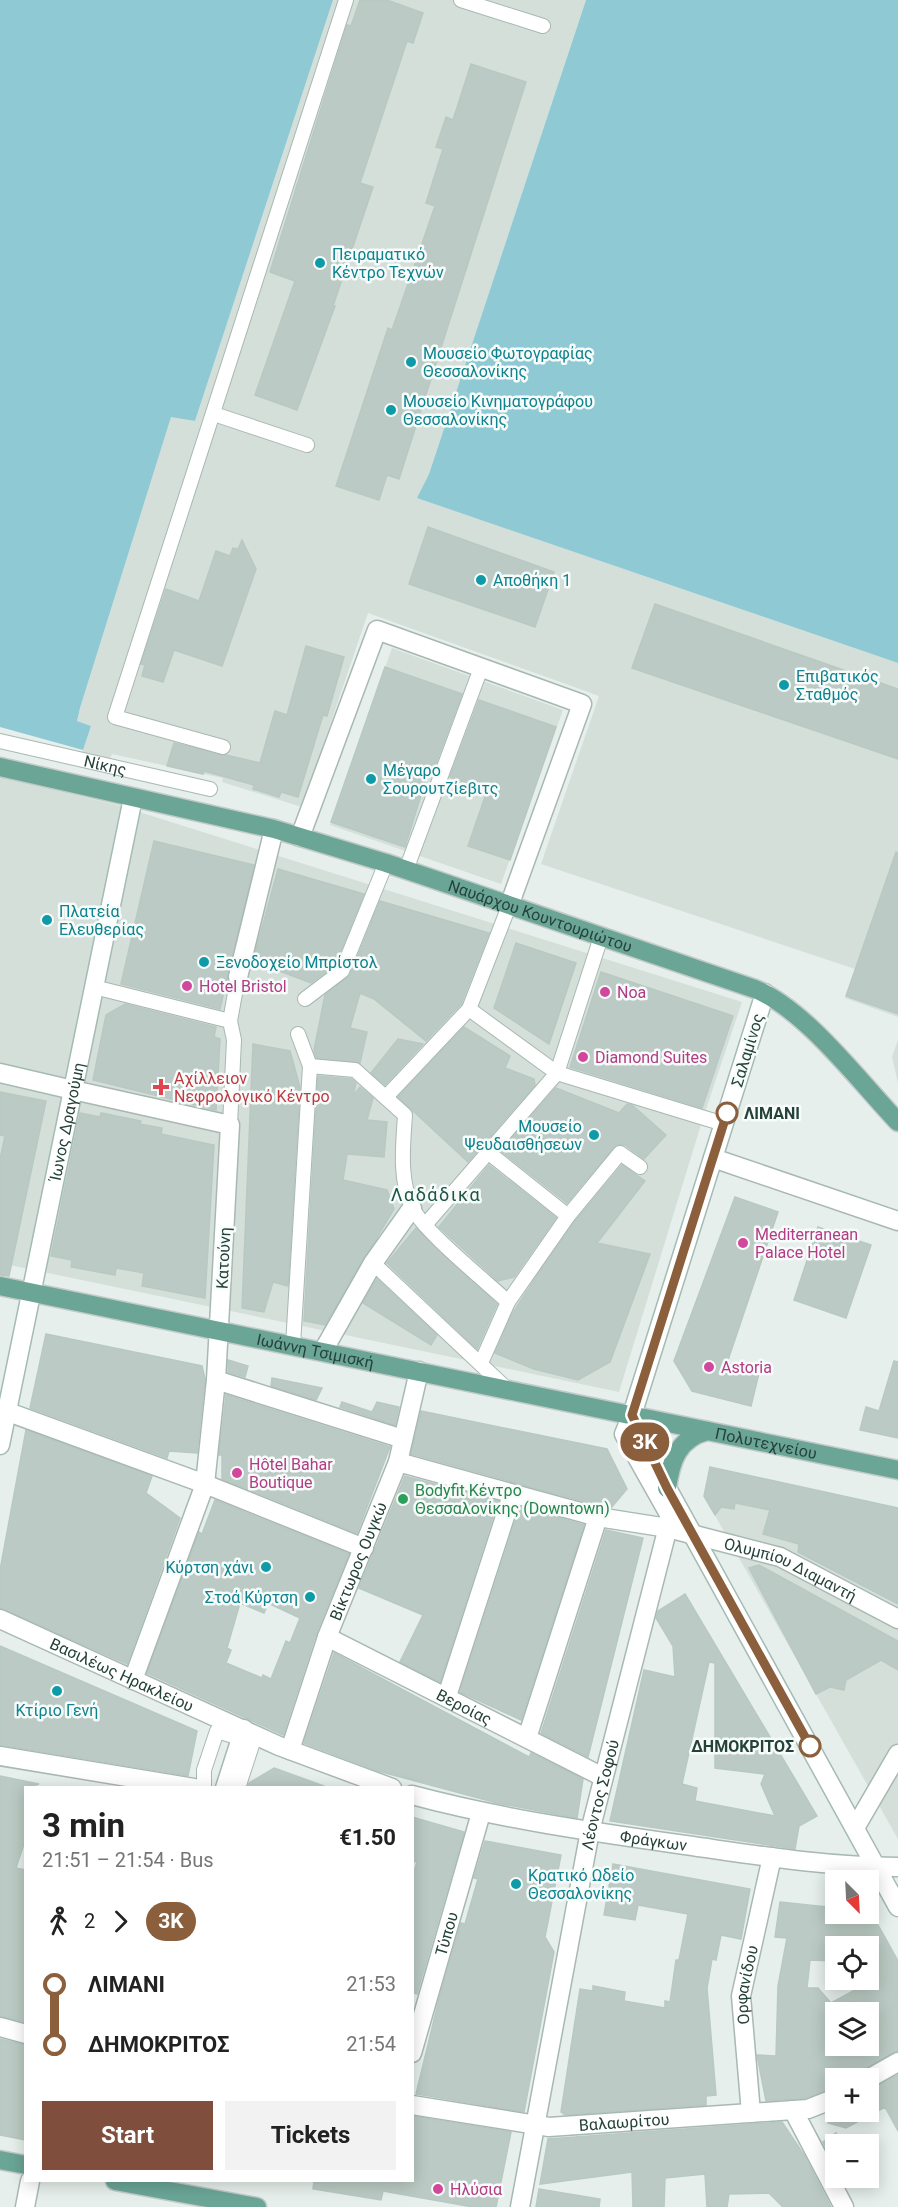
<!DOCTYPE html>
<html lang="en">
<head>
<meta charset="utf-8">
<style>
	body { margin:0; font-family:Roboto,sans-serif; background:#f2f2f2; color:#222; height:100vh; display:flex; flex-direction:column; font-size:22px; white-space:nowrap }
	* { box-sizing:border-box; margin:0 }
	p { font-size:20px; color:#767676 }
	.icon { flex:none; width:33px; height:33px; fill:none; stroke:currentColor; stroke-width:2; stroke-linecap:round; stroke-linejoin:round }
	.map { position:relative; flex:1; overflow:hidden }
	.side { position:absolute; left:24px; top:1786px; width:390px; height:396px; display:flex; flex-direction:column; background:#fff; border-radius:0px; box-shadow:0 3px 15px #0003 }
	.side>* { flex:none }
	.badge { padding:0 12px; border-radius:20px; font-size:21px; line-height:39px }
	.needle { width:39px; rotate:156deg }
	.fabs { position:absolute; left:825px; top:1870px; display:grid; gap:12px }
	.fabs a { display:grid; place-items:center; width:54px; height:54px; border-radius:0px; background:#fff; box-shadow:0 3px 15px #0003; font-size:30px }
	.map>.badge { position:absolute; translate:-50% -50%; box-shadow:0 0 0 3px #fff }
	.legs { display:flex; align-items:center; gap:9px; height:66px; padding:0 18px; font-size:20px }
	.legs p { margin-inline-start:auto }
	.head { display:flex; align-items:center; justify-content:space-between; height:102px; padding:0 18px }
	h1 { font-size:33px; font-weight:700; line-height:45px }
	.action { display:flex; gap:12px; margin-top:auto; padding:12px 18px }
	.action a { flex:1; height:69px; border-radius:0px; background:#804e3d; color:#fff; font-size:24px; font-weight:700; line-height:69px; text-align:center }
	.action a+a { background:#f2f2f2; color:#222 }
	ul { padding:0 18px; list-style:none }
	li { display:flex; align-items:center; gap:21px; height:60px; font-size:22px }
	li i { display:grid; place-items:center; width:9px; height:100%; margin:0 8px; background:currentColor }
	li i::after { content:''; width:15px; height:15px; margin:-8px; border:4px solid; border-radius:50%; background:#fff }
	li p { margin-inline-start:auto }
	li:first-child i { background:linear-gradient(#0000 50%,currentColor 0) }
	li:last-child i { background:linear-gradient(currentColor 50%,#0000 0) }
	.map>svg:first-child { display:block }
</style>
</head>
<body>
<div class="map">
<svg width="898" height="2207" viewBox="0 0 898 2207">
	<rect width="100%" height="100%" fill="#e6efeb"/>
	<path fill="#d4dfda" d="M333,0H586L429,474L418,498L898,663V1017L845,998L855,969L541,864L599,696L368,613L302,807L222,782L223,778L203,774L210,749L175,739L167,766L112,754L108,764L81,756L91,726L77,721L80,708L171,416L195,421Z
		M392,648L563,710L501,884L330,825Z
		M0,777L117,805L742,1002L703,1118L619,1392L0,1263Z
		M898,1040V1083L892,1057Z
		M710,1467L898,1508V1839L704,1496Z"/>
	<path fill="#8ec9d4" d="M0,0H333L195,421L171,417L80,708L77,721L91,726L83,750L0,727Z
		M586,0H898V663L417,498L429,474Z"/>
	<path fill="#bbcac4" stroke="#b8c9c2" stroke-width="1.5" fill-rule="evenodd" d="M360,0H387L423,13L413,43L407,41L360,183L373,187L333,306H335L297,410L255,395L295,281L270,272L347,25L351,26Z
		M471,64L526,82L399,479L387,475L379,500L336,486L388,328L392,330L435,206L426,203L443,149L436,147L446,117L453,120Z
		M428,527L554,572L535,627L409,584Z
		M242,540L256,569L222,666L174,650L163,682L142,676L145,665L141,664L166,589L199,601L216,551L230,556L233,548L238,549Z
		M655,604L898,689V759L632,668Z
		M306,646L344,657L327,716L323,715L298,797L281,792L279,797L253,789L254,785L204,771L203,774L167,766L174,743L260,763L275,711L287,715Z
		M385,667L462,694L433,771L429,769L405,847L331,822Z
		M479,700L556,727L510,860L468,846L487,791L450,777Z
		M154,841L254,865L220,1009L121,984Z
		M896,852L898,853V1014L846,996Z
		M278,869L364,894L335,965L311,983L253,961Z
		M380,901L489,933L461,1004L426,1041L374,999L360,993L350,1028L367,1032L360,1063L316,1058L314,1050L325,995L350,975Z
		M516,943L576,963L549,1044L494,1008Z
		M601,972L733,1016L702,1108L570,1067Z
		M125,1004L216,1027L214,1037L220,1039L216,1110L93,1080L106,1015Z
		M464,1027L510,1056L505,1068L534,1079L535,1085L468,1162L398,1097Z
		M398,1039L423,1044L385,1085L371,1073Z
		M253,1044L290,1051L300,1087L288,1286L273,1282L264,1312L242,1308Z
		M318,1076L351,1079L356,1083L353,1096L360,1087L373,1098L367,1120L387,1122L384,1157L347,1154L343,1180L387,1190L394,1209L325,1325L304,1321Z
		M556,1088L619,1113L627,1104L632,1105L666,1135L644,1159L625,1145H616L567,1203L501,1151Z
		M0,1092L46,1101L9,1276L0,1275V1159L5,1136L0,1135Z
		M80,1113L100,1117L101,1113L141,1121L140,1124L162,1128L161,1134L214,1145L205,1298L142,1286L144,1273L116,1268L115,1275L71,1267L72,1260L51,1256Z
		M489,1165L556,1218L514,1277L498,1281L439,1227Z
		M622,1165L645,1181L597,1243L650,1254L610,1362L578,1380L534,1369L495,1353L512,1314L540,1271L575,1221Z
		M735,1197L778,1212L727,1363L759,1373L751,1406L692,1391L674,1361Z
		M818,1227L871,1245L846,1318L794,1300Z
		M416,1228L497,1304L477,1349L387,1263Z
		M377,1279L437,1335L431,1345L363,1303Z
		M46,1334L202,1366L205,1379L197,1453L169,1451L167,1458L30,1408Z
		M228,1360L248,1366L245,1377L228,1372Z
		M894,1361L898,1362V1438L860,1430L866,1407L879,1411Z
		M272,1378L322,1388L316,1400L271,1386Z
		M226,1395L390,1447L357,1533L222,1479V1455H219Z
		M342,1402L372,1412L377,1402L399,1407L395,1425L340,1407Z
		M421,1411L607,1449L627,1489L611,1508L600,1506L411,1454Z
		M26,1430L152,1476L146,1493L180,1518L127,1664L0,1608V1570Z
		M710,1467L898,1508V1604L798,1552L799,1544L763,1534L770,1510L735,1503L734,1509L721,1507L715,1515L704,1496Z
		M405,1476L498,1501L440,1682L400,1662L423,1615L359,1588Z
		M215,1500L349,1554L316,1634L283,1735L147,1673L199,1532L202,1534ZM240,1603L264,1613L268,1603L300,1618L290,1643L286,1641L271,1679L263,1675L262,1678L226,1663L231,1650L227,1648Z
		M520,1507L584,1525L521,1720L460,1692Z
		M606,1530L643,1538L588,1757L541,1733Z
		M759,1565L898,1641V1670L881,1660L846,1680L844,1690L830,1687L816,1694L749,1568Z
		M685,1594L817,1816L799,1826L795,1849L610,1821L644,1670L675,1677L673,1646L656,1618L658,1611ZM709,1662L715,1663V1768L765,1774L761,1784L775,1816L695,1801L697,1788L682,1784Z
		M0,1646L197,1731L188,1776L0,1745Z
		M334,1653L529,1757L531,1753L583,1779L577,1818L497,1803L434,1786L378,1771L304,1743Z
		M274,1768L324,1786V1788H247L249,1783Z
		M0,1776L39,1784L26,1788V1838L16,1868L26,1870V2022L0,2016Z
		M412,1817L464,1832L417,1994L412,1993V1878L417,1862L412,1861Z
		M485,1841L561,1855L545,1937L554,1952L524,2112L416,2094L439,1999L461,1923L465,1924L478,1879L474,1878Z
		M613,1864L750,1889L741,1939L721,1935L716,1960L712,1959L707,1988L716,2095L706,2096V2105L565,2115L561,2112L580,1989L593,1991V1986L625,1992L624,2001L665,2008V2001L670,2002L676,1960H679L688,1914L638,1905L635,1920L604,1915Z
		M780,1902L836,1908V1914H872L898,1961V2051L862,2069L857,2079H836V2087L806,2098L766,2101L757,2055L776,2056L778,1986L787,1938L775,1937ZM835,1947H868V1980H861L864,1985L831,2003L818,1988H807L810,1960L834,1961ZM836,2013H868V2046H836Z
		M0,2039L26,2045V2140L0,2135Z
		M898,2075V2131L885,2107L846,2128L828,2123L832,2112H868V2090Z
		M412,2116L511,2132L496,2207H473L383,2191L381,2200L313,2189L314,2181H412Z
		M782,2122L804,2155L831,2207H783L769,2193L729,2194L727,2207H707L705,2174L665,2178L664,2207H633L632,2172L540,2184L548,2139Z
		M836,2133V2152L829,2155L823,2142Z
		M539,2189L600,2199L599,2207H536Z"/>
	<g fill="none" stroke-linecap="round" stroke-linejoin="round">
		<defs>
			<g id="pedestrian">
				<path d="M461,0L543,26"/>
				<path d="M214,414L307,445"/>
				<path id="s1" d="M0,741L210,789"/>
				<path d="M223,747L115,717L346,0"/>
				<path d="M406,870L481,668"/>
				<path d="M94,987L230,1021"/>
				<path d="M305,999L342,971L386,863"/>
				<path d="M469,1009L557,1073L724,1124"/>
				<path d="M310,1066L355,1070L405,1115C403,1146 399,1178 412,1207C422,1230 487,1282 508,1302"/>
				<path d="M386,1097L469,1009L509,906"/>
				<path d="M230,1125L234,1040L230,1021L238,977"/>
				<path d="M489,1153L568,1216"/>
				<path d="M425,1225L557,1073L601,937"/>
				<path d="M373,1263L509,1391"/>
				<path d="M293,1345L310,1066L298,1034"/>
				<path d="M481,1363L508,1302L568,1216L620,1153L640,1167"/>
				<path d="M204,1788V1770L217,1731L253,1742L238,1788"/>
			</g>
			<g id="minor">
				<path d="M300,837L377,630L582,704L509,906"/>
				<path d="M238,977L274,829"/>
				<path d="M73,1090L230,1125L216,1380L205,1484L133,1680"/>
				<path d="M713,1158L898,1221"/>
				<path d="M323,1351L373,1263L412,1208"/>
				<path d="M216,1380L403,1439"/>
				<path d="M0,1409L205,1484L364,1548"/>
				<path id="s2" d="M398,1462L598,1517L668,1528L780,1557L898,1619"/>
				<path id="s3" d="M0,1619L279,1746L392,1788"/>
				<path id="s4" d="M327,1637L603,1777"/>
				<path d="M447,1696L512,1495"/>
				<path d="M527,1738L598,1517"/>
				<path id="s5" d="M290,1750L327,1637L398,1462L419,1371"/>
				<path d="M0,1756L194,1788"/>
				<path d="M225,1788L244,1729"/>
				<path id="s6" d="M412,1795C502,1819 593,1832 685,1845C756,1855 826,1867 898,1867"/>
				<path d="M855,1828L898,1754"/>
				<path d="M0,2027L26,2034"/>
				<path id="s7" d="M412,2053L481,1813"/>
				<path d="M868,2079L898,2062"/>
				<path id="s8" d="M412,2105L549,2127L808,2109L836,2098"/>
				<path d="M793,2110L844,2207"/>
				<path id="s9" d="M751,2113L741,1996L772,1857"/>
				<path d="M25,2207L30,2181"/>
			</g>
			<g id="tertiary">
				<path id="s10" d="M520,2207L590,1831L669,1523V1514L624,1434L632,1415"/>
			</g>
			<g id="secondary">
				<path d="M765,993L632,1415L667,1488L898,1907"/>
				<path d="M0,1073L73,1090"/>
				<path id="s11" d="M0,1445L133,798"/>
			</g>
			<g id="primary">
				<path id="s12" d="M0,767L274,829L386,863L755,989C806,1010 859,1081 898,1122"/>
				<path id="s13" d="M0,1286L898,1470"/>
				<path d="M667,1488C671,1460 678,1439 707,1431"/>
				<path d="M0,2160L26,2165"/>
				<path d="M115,2181L257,2207"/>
			</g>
		</defs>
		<use href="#pedestrian" stroke="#a8b8b2" stroke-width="16"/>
		<use href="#minor" stroke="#a8b8b2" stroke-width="21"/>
		<use href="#tertiary" stroke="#a8b8b2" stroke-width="21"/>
		<use href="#secondary" stroke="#a4bbb3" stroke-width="21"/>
		<use href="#primary" stroke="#c2cac8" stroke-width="21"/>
		<use href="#pedestrian" stroke="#fff" stroke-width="14"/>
		<use href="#minor" stroke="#fff" stroke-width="18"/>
		<use href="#tertiary" stroke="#fff" stroke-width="18"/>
		<use href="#secondary" stroke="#fff" stroke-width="18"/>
		<use href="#primary" stroke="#6aa596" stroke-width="18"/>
	</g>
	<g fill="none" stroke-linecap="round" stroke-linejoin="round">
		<defs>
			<path id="line-1" d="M727,1113L632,1415L667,1488L810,1746"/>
		</defs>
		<use href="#line-1" stroke="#fff" stroke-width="14"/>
		<use href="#line-1" stroke="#8b5e3c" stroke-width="9"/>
	</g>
	<g fill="#0f9aa8" stroke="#f7fbf9" stroke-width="2">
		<circle cx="320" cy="263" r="6"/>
		<circle cx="411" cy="362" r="6"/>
		<circle cx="391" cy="410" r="6"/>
		<circle cx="481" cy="580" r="6"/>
		<circle cx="784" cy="685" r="6"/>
		<circle cx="371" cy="779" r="6"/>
		<circle cx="47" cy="920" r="6"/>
		<circle cx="204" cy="962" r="6"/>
		<circle cx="594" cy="1135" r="6"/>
		<circle cx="266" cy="1567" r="6"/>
		<circle cx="310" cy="1597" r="6"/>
		<circle cx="57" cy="1691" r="6"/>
		<circle cx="516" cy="1884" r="6"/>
	</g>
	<g fill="#d1479c" stroke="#f7fbf9" stroke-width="2">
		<circle cx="187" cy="986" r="6"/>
		<circle cx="605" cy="992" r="6"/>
		<circle cx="583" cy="1057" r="6"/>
		<circle cx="743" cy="1243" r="6"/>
		<circle cx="709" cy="1367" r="6"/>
		<circle cx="237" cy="1473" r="6"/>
		<circle cx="438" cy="2189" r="6"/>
	</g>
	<path fill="#e0444e" stroke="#f7fbf9" stroke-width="2" d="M158 1078h6v6h6v6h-6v6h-6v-6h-6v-6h6z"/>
	<g fill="#fff" stroke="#8b5e3c" stroke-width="3">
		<circle cx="727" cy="1113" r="10"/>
		<circle cx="810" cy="1746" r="10"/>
	</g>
	<circle fill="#2e9e5b" stroke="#f7fbf9" stroke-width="2" cx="403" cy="1499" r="6"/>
	<g text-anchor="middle" stroke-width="5" stroke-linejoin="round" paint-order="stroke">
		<g font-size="16" fill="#0d838f" stroke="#f7fbf9" text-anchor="start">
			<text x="332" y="260">Πειραματικό<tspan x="332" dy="18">Κέντρο Τεχνών</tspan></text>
			<text x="423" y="359">Μουσείο Φωτογραφίας<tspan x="423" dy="18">Θεσσαλονίκης</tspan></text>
			<text x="403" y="407">Μουσείο Κινηματογράφου<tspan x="403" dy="18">Θεσσαλονίκης</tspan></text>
			<text x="493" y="586">Αποθήκη 1</text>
			<text x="796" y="682">Επιβατικός<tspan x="796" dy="18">Σταθμός</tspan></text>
			<text x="383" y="776">Μέγαρο<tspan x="383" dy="18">Σουρουτζίεβιτς</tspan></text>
			<text x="59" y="917">Πλατεία<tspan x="59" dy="18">Ελευθερίας</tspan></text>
			<text x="216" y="968">Ξενοδοχείο Μπρίστολ</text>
			<text x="582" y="1132" text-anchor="end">Μουσείο<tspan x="582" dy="18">Ψευδαισθήσεων</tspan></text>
			<text x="254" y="1573" text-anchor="end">Κύρτση χάνι</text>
			<text x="298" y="1603" text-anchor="end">Στοά Κύρτση</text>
			<text x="57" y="1716" text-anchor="middle">Κτίριο Γενή</text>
			<text x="528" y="1881">Κρατικό Ωδείο<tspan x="528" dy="18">Θεσσαλονίκης</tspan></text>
		</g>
		<g font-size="16" fill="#24423a" stroke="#f7fbf9">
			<text dy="6" stroke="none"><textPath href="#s1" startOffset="108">Νίκης</textPath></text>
			<text dy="6" stroke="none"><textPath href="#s12" startOffset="561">Ναυάρχου Κουντουριώτου</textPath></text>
			<text transform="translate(747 1050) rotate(-73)" y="6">Σαλαμίνος</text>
			<text dy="6" stroke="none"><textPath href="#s11" startOffset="330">Ίωνος Δραγούμη</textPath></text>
			<text transform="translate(223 1258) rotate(-87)" y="6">Κατούνη</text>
			<text dy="6" stroke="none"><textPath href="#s13" startOffset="322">Ιωάννη Τσιμισκή</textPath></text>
			<text dy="6" stroke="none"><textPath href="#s13" startOffset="782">Πολυτεχνείου</textPath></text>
			<text dy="6" stroke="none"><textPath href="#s5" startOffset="201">Βίκτωρος Ουγκώ</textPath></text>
			<text dy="6" stroke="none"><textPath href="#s2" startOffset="408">Ολυμπίου Διαμαντή</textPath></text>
			<text dy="6" stroke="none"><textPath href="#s3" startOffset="134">Βασιλέως Ηρακλείου</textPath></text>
			<text dy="6" stroke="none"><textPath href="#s4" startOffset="154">Βεροίας</textPath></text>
			<text dy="6" stroke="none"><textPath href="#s10" startOffset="420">Λέοντος Σοφού</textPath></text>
			<text dy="6" stroke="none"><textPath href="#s6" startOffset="246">Φράγκων</textPath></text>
			<text dy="6" stroke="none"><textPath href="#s7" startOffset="124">Τύπου</textPath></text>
			<text dy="6" stroke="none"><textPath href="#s9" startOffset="129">Ορφανίδου</textPath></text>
			<text dy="6" stroke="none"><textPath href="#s8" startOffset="214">Βαλαωρίτου</textPath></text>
		</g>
		<g font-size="16" fill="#b23c85" stroke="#f7fbf9" text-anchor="start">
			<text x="199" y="992">Hotel Bristol</text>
			<text x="617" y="998">Noa</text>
			<text x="595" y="1063">Diamond Suites</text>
			<text x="755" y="1240">Mediterranean<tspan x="755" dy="18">Palace Hotel</tspan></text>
			<text x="721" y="1373">Astoria</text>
			<text x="249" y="1470">Hôtel Bahar<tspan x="249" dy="18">Boutique</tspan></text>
			<text x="450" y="2195">Ηλύσια</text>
		</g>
		<g font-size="16" fill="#be3a42" stroke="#f7fbf9" text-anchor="start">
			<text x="174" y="1084">Αχίλλειον<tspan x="174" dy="18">Νεφρολογικό Κέντρο</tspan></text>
		</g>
		<g font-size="16" font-weight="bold" fill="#24423a" stroke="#f7fbf9" text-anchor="start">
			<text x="744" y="1119">ΛΙΜΑΝΙ</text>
			<text x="794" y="1752" text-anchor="end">ΔΗΜΟΚΡΙΤΟΣ</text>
		</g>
		<g font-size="16" fill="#27864d" stroke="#f7fbf9" text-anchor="start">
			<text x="415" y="1496">Bodyfit Κέντρο<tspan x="415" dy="18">Θεσσαλονίκης (Downtown)</tspan></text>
		</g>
		<g font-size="18" letter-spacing="1.5" fill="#1f5548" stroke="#f7fbf9">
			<text x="436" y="1201">Λαδάδικα</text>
		</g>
	</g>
</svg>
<div class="fabs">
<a><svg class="needle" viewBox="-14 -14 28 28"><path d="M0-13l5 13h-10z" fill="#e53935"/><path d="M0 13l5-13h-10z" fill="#767676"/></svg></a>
<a><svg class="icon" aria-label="locate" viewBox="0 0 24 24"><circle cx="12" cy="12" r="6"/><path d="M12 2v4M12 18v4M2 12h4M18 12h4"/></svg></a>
<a><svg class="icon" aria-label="layers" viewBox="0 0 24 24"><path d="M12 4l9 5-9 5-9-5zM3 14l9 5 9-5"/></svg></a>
<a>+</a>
<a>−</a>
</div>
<b class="badge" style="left:645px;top:1442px;background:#8b5e3c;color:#fff">3Κ</b>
<section class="side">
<div class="head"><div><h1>3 min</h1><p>21:51 – 21:54 · Bus</p></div><b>€1.50</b></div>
<div class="legs"><svg class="icon" aria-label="walk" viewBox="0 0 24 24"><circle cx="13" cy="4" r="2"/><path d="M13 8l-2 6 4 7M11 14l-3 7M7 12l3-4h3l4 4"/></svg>2<svg class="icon" aria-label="forward" viewBox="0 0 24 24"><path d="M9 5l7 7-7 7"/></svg><b class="badge" style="background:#8b5e3c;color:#fff">3Κ</b></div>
<ul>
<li><i style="color:#8b5e3c"></i><b>ΛΙΜΑΝΙ</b><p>21:53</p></li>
<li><i style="color:#8b5e3c"></i><b>ΔΗΜΟΚΡΙΤΟΣ</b><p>21:54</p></li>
</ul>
<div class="action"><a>Start</a><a>Tickets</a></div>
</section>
</div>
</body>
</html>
